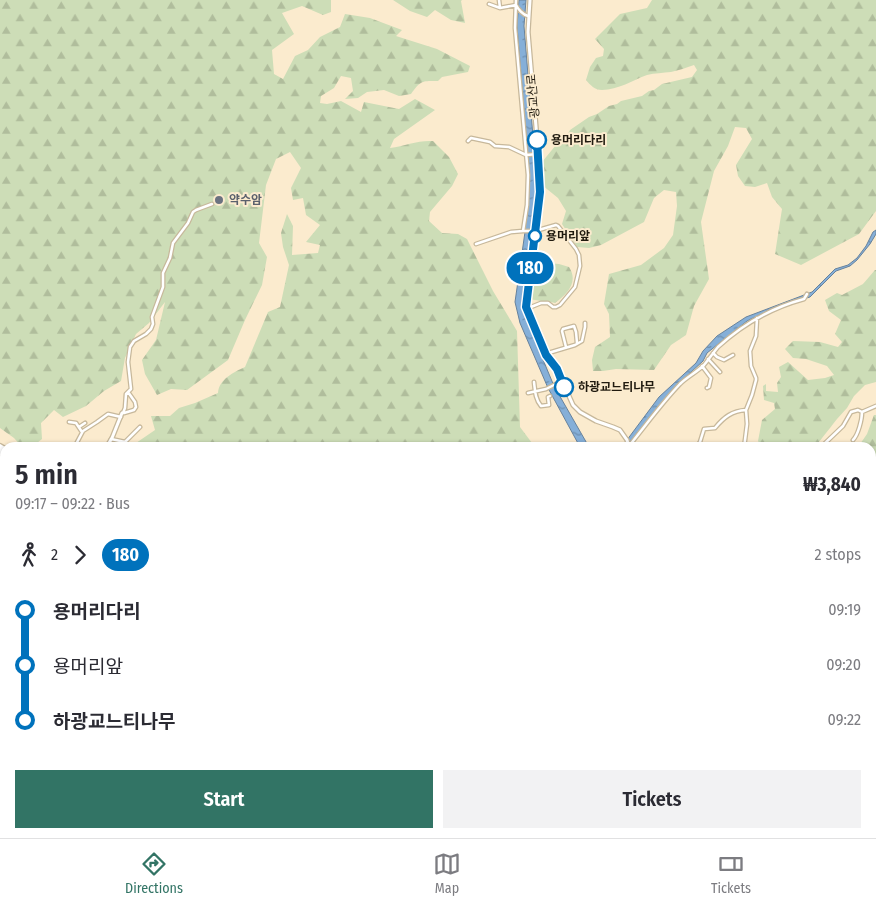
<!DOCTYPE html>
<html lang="en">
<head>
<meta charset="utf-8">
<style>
	body { margin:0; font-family:"Fira Sans Condensed","Noto Sans KR",sans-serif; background:#f2f2f3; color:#2b2b33; height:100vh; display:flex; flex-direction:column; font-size:19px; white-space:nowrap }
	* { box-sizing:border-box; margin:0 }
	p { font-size:16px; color:#7c7c81 }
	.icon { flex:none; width:28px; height:28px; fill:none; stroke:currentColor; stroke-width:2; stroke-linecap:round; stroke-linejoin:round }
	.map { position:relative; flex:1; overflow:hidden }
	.panel { position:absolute; left:0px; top:442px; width:876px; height:396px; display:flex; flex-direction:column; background:#fff; border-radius:15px 15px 0 0; box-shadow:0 1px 4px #0004 }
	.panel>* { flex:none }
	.badge { padding:0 10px; border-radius:16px; font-size:18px; line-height:32px }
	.map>.badge { position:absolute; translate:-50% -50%; box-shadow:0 0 0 2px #fff }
	.legs { display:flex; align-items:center; gap:8px; height:55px; padding:0 15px; font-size:16px }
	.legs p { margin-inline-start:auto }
	.headline { display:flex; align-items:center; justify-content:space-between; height:85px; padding:0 15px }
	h1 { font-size:28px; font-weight:600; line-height:38px }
	.action { display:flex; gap:10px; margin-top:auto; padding:10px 15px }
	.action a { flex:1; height:58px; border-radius:0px; background:#327465; color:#fff; font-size:20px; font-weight:600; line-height:58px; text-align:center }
	.action a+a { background:#f2f2f3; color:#2b2b33 }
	ul { padding:0 15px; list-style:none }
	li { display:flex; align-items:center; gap:18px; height:55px; font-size:19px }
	li i { display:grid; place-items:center; width:8px; height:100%; margin:0 6px; background:currentColor }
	li i::after { content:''; width:12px; height:12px; margin:-6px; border:4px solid; border-radius:50%; background:#fff }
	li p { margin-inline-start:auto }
	li:first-child i { background:linear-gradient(#0000 50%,currentColor 0) }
	li:last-child i { background:linear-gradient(currentColor 50%,#0000 0) }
	.dock { display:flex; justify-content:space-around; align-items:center; height:70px; border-top:1px solid #e1e1e2; background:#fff; font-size:14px; color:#7c7c81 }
	.dock a { display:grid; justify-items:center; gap:2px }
	.dock .current { color:#327465 }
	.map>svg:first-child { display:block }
</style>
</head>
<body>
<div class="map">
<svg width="876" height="838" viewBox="0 0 876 838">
	<defs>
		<pattern id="forest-firs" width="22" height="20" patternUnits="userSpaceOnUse" patternTransform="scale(1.25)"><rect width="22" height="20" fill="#cdddb7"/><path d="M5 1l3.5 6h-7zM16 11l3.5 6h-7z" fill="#b0bd9c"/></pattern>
		<pattern id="park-crowns" width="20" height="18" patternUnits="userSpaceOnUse" patternTransform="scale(1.25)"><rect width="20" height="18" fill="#cdddb7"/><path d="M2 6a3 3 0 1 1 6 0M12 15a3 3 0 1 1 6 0" fill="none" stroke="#b0bd9c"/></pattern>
		<pattern id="water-ripples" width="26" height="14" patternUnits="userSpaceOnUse" patternTransform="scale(1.25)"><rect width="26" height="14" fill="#85afd8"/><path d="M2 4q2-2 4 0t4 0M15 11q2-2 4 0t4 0" fill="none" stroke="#6c8eae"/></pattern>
	</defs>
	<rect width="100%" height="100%" fill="#fbebce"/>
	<path fill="#f7dcd7" d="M434,834H474L476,835L474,838H430Z"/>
	<path fill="url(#forest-firs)" d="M0,0H331V12L323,15L302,6L282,13L294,34L272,50L274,74L283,79L295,56L308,50L320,37L340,27L345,14L370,18L402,30L396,36L437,49L470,66L468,72L442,77L438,81C422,81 421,80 411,94L399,96L384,90L367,92L358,98L345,99L353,91L351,78L341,76L334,88L321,96L320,103L327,104L341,101L361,112L364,102L399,109L415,99L435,110L394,139L390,148C405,146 418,140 433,141L449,157L458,174L452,186L430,212L429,221L442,233L458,234L467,239L493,291L517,331L520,427L535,447H157L158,444L143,446L142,447H133L136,443L155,430L151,416H170L179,408L195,403L218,393C219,379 234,372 245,367L268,312L280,307L289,265L283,247L281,233L287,214L293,226L292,255L318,253L320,245L306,242L320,225L306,215L303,198L293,200L291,188L301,168L290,152L276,159L266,185L259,243L267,257L262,285L245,320L228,360L187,390L171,389L157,395L145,374L142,360L156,340L165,302L149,323L136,334L125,358L121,381L104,391L86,406L63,417L54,410L41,423L42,439L32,447H22L14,438L0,428Z
		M393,0H462L461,1L465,23L451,20L435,10L427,17L410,11Z
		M652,0H876V211L859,234L801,265L775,254L782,209L772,197L767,183L755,187L745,186L738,176L736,165L752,139L746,128L735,127L728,146L714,171L701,222L709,279L694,306L686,335L671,345L654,370L616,369L603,371H593L592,360L595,347L610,337L609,314L604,304L609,274L641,265L664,248L673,235L677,206L676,192L664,190L654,198L644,222L601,245L589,248L577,247L562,224L566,211L558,198L542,185V162L556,145L564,140L570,130L589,117L597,114L609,106L617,104L621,101L642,96L649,91L654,90L662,84L692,77L697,70L694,65C686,68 679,70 671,72C663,73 655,73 647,75C633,80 618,90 602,90C595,90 590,85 586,80L590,67L596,58L603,56L604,49L595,39L620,14L647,8Z
		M534,262L559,264L569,267C579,282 567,294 555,303C548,301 533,301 528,298L533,263Z
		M875,270H876V382L865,385L854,396L847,408L837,419L815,447H762L758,441L762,420L775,409L774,403L764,400L763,386L766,384V391L778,392L777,383L781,377L779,367L788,362L808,380L825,378L834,375L827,366L806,359L793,358L785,349L793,341L820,342L838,347L842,342L835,334L841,320L829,311L825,300L837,293L842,295L863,284Z
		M874,415H876V469L871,473V448L858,447L867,434Z
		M5,558V599L4,603H0V563Z
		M487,834H735L737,838H493Z
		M755,834H832L834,838H758Z"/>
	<path fill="url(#park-crowns)" d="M3,807L5,809V832L0,829V812Z"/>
	<path fill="url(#water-ripples)" stroke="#67829c" d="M519,0H526L524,26L537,186L521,307L554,386L589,447H580L548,388L520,323L515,302L525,232L529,187L528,160L517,26Z
		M876,230V234L870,244L857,260L850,266L836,271L810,297L778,306L747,321L707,353L703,361L676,386L659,406L632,440L624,447L621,448L659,397L696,363L703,351L717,336L746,317L812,292L835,269L848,265L857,258L866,246L873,232Z
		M871,751L876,758V838H834L832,834H871Z"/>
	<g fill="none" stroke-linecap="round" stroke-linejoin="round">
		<defs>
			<path id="minor" d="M499,0L500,8
				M516,0L515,28L528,175L527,205L523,231H535L556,225L558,226L576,249L579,255L580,266L575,287L560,305L556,307H553L548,303H541L526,309
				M489,4L500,8L516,5C518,9 523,15 528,16
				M468,141L471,138L490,142L495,146L509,147L526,155L538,154
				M476,244L511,232L523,231
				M566,347L562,331L563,329L574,326L576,332L577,343
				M713,353L717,357L724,360L733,355
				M545,354L575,345L582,341L585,327V323
				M708,359L720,372
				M702,366L711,378L709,387L707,388
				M534,382C535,390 535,399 541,406L549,405L548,397L550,396
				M528,393L546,389L556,384
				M862,412L876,406
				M123,413L125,408L126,394L131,389L128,362L130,347L134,341L146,334L151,329L153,324L152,317L163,287V273L170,258L173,243L188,223L193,212L196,210L212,204
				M124,413L134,410L136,407L135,402L128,392
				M69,422L76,423L82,432
				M79,427L85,423
				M111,439L125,442L140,427
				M629,446C646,425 661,404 680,384C687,377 697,372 704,365C709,359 713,353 718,347C744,323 771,308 804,299L807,294
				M74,448L83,431L97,422L108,414L121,417
				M695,448L700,442L704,429L715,428C724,417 732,411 746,410
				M744,448L747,424L746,410L752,395L756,380V378L751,366L750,351L756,336L757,318
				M820,448L843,426L851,412L858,410L862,412C862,420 858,435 853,440
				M3,655L2,662L5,671V679
				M0,659L5,651
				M0,722L5,714
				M0,735L5,727
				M0,780L5,783
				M0,802L5,806
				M0,830L5,834
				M47,834L54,838
				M183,834L188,838
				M296,834L300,838
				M6,838L8,834
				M27,838L30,834
				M81,838L84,834
				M153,838L154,834
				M227,838L231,834"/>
			<path id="tertiary" d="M530,0L528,32L541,186L526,300L527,311L546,355L557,369L573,405L580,412L596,421L613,427L620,430L627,440L629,448
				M106,448L112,438L122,413
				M0,541L5,536
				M0,616L5,619
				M871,735L876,745
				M481,834L487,838"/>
			<path id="secondary" d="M57,838L60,834
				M422,838L426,834"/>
			<path id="primary" d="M0,749L5,752
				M0,755L5,758
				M113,834L118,838
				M119,834L125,838"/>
			<path id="trunk" d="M0,458L5,459
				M871,543L876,544
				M871,549L876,550"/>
			<path id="motorway" d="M0,447L5,450
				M0,452L5,455
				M871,561L876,562
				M871,568L876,569
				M871,575L876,577
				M871,582L876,584"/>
		</defs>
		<use href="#minor" stroke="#c7b89b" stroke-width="5"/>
		<use href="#tertiary" stroke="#c7b89b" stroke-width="5.5"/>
		<use href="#secondary" stroke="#c7b89b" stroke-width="6"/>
		<use href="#primary" stroke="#c7b89b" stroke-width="8"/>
		<use href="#trunk" stroke="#c7b89b" stroke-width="8"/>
		<use href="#motorway" stroke="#c7b89b" stroke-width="8"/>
		<use href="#minor" stroke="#fff" stroke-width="2.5"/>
		<use href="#tertiary" stroke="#fff" stroke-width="3"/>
		<use href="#secondary" stroke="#fff" stroke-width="4"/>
		<use href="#primary" stroke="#fff" stroke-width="5"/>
		<use href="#trunk" stroke="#fff" stroke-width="5"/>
		<use href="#motorway" stroke="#fff" stroke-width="5.5"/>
	</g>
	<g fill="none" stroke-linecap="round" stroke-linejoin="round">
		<defs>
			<path id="line-1" d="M537,140L540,192L526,307L546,355L557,369L564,387"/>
		</defs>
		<use href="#line-1" stroke="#fff" stroke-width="11"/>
		<use href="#line-1" stroke="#0072bc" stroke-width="8"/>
	</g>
	<g fill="#fff" stroke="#0072bc" stroke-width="2.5">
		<circle cx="537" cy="140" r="9"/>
		<circle cx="535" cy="236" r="6"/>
		<circle cx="564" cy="387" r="9"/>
	</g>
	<circle fill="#6b7280" stroke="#fbebce" stroke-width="2" cx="219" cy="200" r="5"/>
	<g text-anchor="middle" stroke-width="4" stroke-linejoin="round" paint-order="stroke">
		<g font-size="12" fill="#201a0f" stroke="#fbebce">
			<text transform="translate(533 96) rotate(-95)" y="4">광교산로</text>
		</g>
		<g font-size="12" font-weight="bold" fill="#201a0f" stroke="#fbebce" text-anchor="start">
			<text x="551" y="144">용머리다리</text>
			<text x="546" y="240">용머리앞</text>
			<text x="578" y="391">하광교느티나무</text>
		</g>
		<g font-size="12" font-weight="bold" fill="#5b616d" stroke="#fbebce" text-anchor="start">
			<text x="229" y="204">약수암</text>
		</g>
	</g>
</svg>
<b class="badge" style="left:530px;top:268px;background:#0072bc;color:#fff">180</b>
<section class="panel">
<div class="headline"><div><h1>5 min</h1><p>09:17 – 09:22 · Bus</p></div><b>₩3,840</b></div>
<div class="legs"><svg class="icon" aria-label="walk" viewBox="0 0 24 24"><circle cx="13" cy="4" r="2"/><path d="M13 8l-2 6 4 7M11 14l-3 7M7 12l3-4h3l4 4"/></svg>2<svg class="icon" aria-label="forward" viewBox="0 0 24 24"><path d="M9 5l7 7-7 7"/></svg><b class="badge" style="background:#0072bc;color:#fff">180</b><p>2 stops</p></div>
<ul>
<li><i style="color:#0072bc"></i><b>용머리다리</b><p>09:19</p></li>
<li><i style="color:#0072bc"></i><span>용머리앞</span><p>09:20</p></li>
<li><i style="color:#0072bc"></i><b>하광교느티나무</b><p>09:22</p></li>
</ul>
<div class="action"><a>Start</a><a>Tickets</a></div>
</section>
</div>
<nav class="dock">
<a class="current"><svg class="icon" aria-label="directions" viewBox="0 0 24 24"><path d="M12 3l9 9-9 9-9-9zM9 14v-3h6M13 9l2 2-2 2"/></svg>Directions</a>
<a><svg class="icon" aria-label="map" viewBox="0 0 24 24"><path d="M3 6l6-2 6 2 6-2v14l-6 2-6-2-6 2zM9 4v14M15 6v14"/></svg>Map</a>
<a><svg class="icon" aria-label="tickets" viewBox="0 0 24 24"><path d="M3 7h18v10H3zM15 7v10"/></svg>Tickets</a>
</nav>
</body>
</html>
